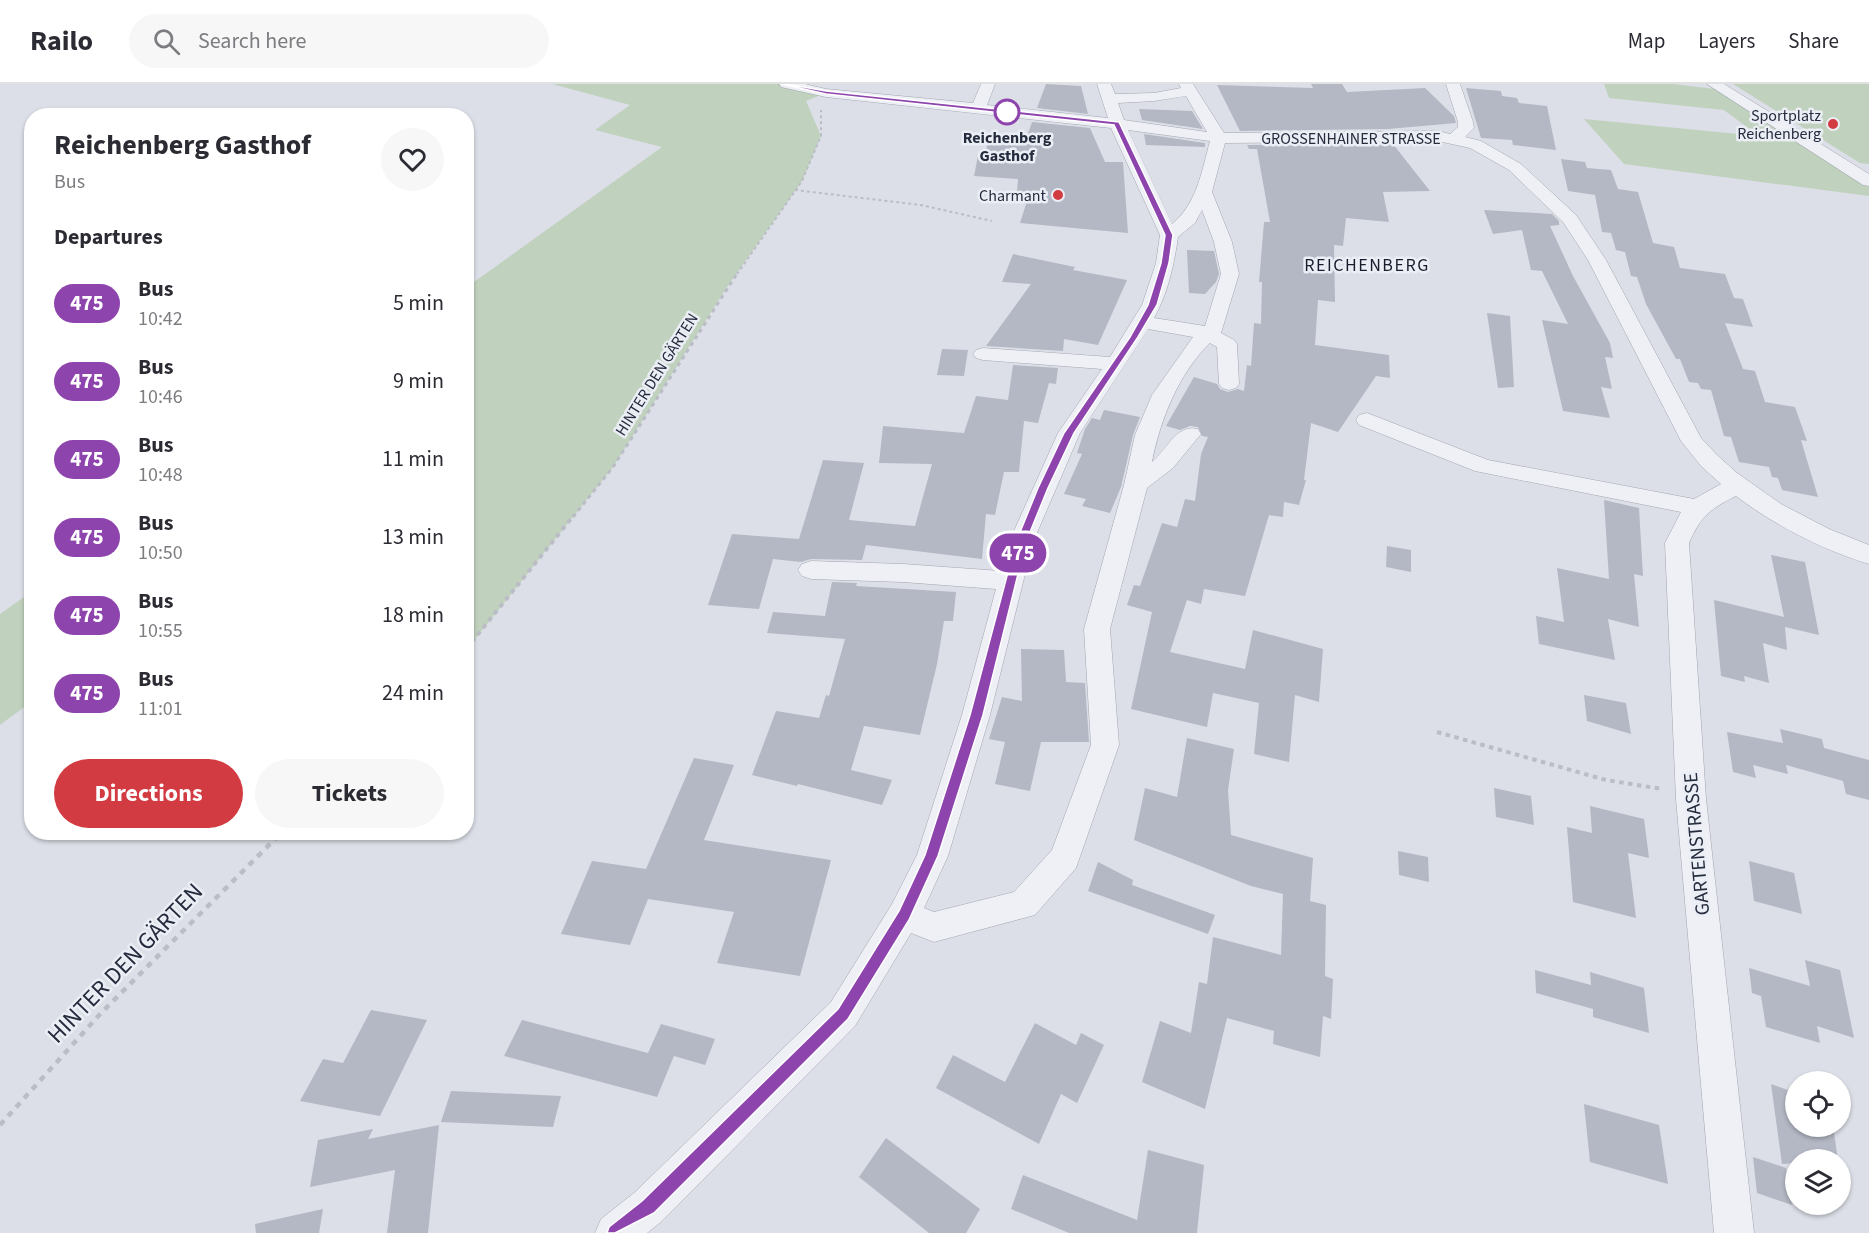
<!DOCTYPE html>
<html lang="en">
<head>
<meta charset="utf-8">
<style>
	body { margin:0; font-family:"Source Sans 3",sans-serif; background:#f7f7f7; color:#2b2b33; height:100vh; display:flex; flex-direction:column; font-size:22px; white-space:nowrap }
	* { box-sizing:border-box; margin:0 }
	p { font-size:20px; color:#7c7c81 }
	.icon { flex:none; width:33px; height:33px; fill:none; stroke:currentColor; stroke-width:2; stroke-linecap:round; stroke-linejoin:round }
	.map { position:relative; flex:1; overflow:hidden }
	.details { position:absolute; left:24px; top:24px; width:450px; height:732px; display:flex; flex-direction:column; background:#fff; border-radius:24px; box-shadow:0 2px 4px #0004 }
	.details>* { flex:none }
	.badge { padding:0 12px; border-radius:20px; font-size:21px; line-height:39px }
	.controls { position:absolute; left:1785px; top:987px; display:grid; gap:12px }
	.controls a { display:grid; place-items:center; width:66px; height:66px; border-radius:50%; background:#fff; box-shadow:0 2px 4px #0004; font-size:30px }
	.map>.badge { position:absolute; translate:-50% -50%; box-shadow:0 0 0 3px #fff }
	h2 { padding:0 30px; font-size:22px; line-height:54px }
	.round { display:grid; place-items:center; flex:none; width:63px; height:63px; border-radius:32px; background:#f7f7f7 }
	.head { display:flex; align-items:center; justify-content:space-between; height:102px; padding:0 30px }
	h1 { font-size:28px; font-weight:700; line-height:45px }
	.action { display:flex; gap:12px; margin-top:auto; padding:12px 30px }
	.action a { flex:1; height:69px; border-radius:36px; background:#d23b42; color:#fff; font-size:24px; font-weight:700; line-height:69px; text-align:center }
	.action a+a { background:#f7f7f7; color:#2b2b33 }
	ul { padding:0; list-style:none }
	li { display:flex; align-items:center; gap:18px; height:78px; padding:0 30px }
	li div { flex:1 }
	li b { display:block; font-size:22px }
	li em { font-style:normal }
	li .badge { min-width:66px; font-weight:700; text-align:center }
	header { display:flex; align-items:center; gap:36px; box-sizing:border-box; height:84px; padding:0 30px; background:#fff; border-bottom:2px solid #e1e1e2 }
	header strong { font-size:28px }
	nav { display:flex; gap:33px; margin-inline-start:auto; font-size:21px }
	.search { width:420px; height:54px; background:#f7f7f7; display:flex; align-items:center; gap:15px; box-sizing:border-box; padding:0 21px; border-radius:33px; color:#7c7c81; font-size:22px }
	.map>svg:first-child { display:block }
</style>
</head>
<body>
<header>
<strong>Railo</strong>
<div class="search"><svg class="icon" aria-label="search" viewBox="0 0 24 24"><circle cx="10" cy="10" r="6"/><path d="M15 15l6 6"/></svg>Search here</div>
<nav><a>Map</a><a>Layers</a><a>Share</a></nav>
</header>
<div class="map">
<svg width="1869" height="1149" viewBox="0 0 1869 1149">
	<rect width="100%" height="100%" fill="#dcdfe7"/>
	<path fill="#c0d1bd" d="M552,0H786L826,9L806,17L821,52L802,97L727,203L613,383L467,565V203L662,63L595,46L630,21Z
		M1604,0H1673L1715,5L1869,99V112L1624,80L1584,35L1759,52L1724,26L1609,14Z
		M1733,0H1869V80L1860,79Z
		M31,508V618L0,641V530Z"/>
	<path fill="#b3b8c4" d="M1046,0L1081,2L1088,30L1037,24Z
		M1311,0H1342L1347,8L1425,4L1454,32L1456,39L1388,45L1240,47L1217,1L1313,4Z
		M1466,4L1501,7L1502,12L1517,14L1519,19L1547,22L1556,66L1513,61L1512,56L1481,54Z
		M1139,25L1192,27L1203,45L1142,36Z
		M1032,38L1090,44L1105,78H1123L1128,149L1020,139L1028,114H1022L1023,110L1017,109L1018,95L974,92L978,72H983L992,50L1027,53Z
		M1144,50L1205,59V63L1146,61Z
		M1393,60L1430,107L1383,108L1389,138L1346,134L1343,162L1334,161L1335,218L1318,216L1315,261L1389,271L1390,294L1376,292L1338,348L1311,339L1304,396H1306L1299,421L1284,418L1283,433L1269,431L1245,512L1204,505L1201,520L1187,516L1170,568L1245,585L1253,546L1323,565L1319,618L1295,611L1289,678L1254,670L1259,619L1213,609L1207,643L1131,625L1152,528L1127,521L1134,501L1140,502L1162,439L1177,443L1185,415L1195,417L1201,370L1208,353L1202,352L1198,343L1190,342L1180,346L1166,342L1194,293L1217,300L1220,305L1228,308L1238,305L1244,307L1247,281L1251,282L1254,239L1261,240L1262,198H1259L1264,138H1270L1257,65H1249L1247,61Z
		M1561,75L1585,78L1587,84L1611,86L1618,105L1638,108L1653,159L1674,163L1680,184L1725,190L1734,214L1743,215L1753,243L1725,239L1743,285L1755,287L1765,318L1795,323L1807,357L1801,356L1818,413L1782,406L1778,394L1772,393L1769,383L1739,378L1731,353L1724,352L1711,306L1701,305L1698,299L1689,298L1680,275H1676L1646,220L1637,193L1631,192L1625,168L1616,166L1611,149L1602,148L1595,111L1568,107Z
		M1484,126L1552,130L1559,137V141L1550,142L1573,192L1610,259L1613,274L1605,273L1612,305L1601,303L1610,334L1563,327L1542,236L1568,240L1542,187L1531,186L1522,146L1493,150Z
		M1187,166L1214,167L1219,190L1216,198L1205,210L1189,209Z
		M1013,170L1075,183L1073,186L1127,196L1098,261L1064,255L1063,267L986,262L1031,200L1002,198Z
		M1487,229L1510,232L1514,303L1498,304Z
		M942,265L968,266L964,292L937,291Z
		M1013,281L1058,284L1056,300L1049,299L1038,339L1024,337L1019,388H1004L995,431L986,430L982,475L866,461L862,476L811,475L801,478L773,475L759,525L708,521L732,450L799,455L823,376L864,379L849,436L915,442L932,380L879,379L883,342L964,349L976,312L1008,316Z
		M1104,326L1140,333L1133,351L1121,403L1110,429L1082,422L1086,415L1064,410L1082,370L1077,369L1085,345L1092,334L1100,336Z
		M1604,416L1639,424L1643,492L1634,490L1639,543L1608,535L1615,576L1539,560L1536,532L1564,538L1557,484L1609,495Z
		M1387,462L1411,466V488L1386,483Z
		M1771,471L1805,478L1819,551L1785,543L1787,566L1763,559L1769,599L1744,592L1745,598L1721,592L1714,516L1784,533Z
		M832,498L857,499L856,502L956,508L953,537H944L937,580L920,651L864,642L851,686L892,696L882,721L798,700L797,702L752,691L776,627L819,634L826,611L829,612L845,555L767,549L773,528L825,532Z
		M1021,565L1064,566L1066,598L1085,599L1089,658H1041L1030,707L995,700L1005,658L989,655L1002,613L1022,617Z
		M1584,611L1626,619L1631,650L1587,637Z
		M1780,645L1822,655L1824,664L1869,676V716L1846,710L1843,697L1786,681L1788,690L1753,681L1756,694L1733,688L1727,648L1783,659Z
		M1187,654L1234,665L1228,706L1231,751L1313,774L1310,817L1326,821L1325,892L1333,895L1331,935L1323,932L1320,973L1273,960L1274,947L1227,934L1205,1025L1142,998L1160,937L1191,949L1199,898L1207,900L1213,853L1281,871L1283,810L1251,802L1134,756L1145,704L1177,713Z
		M694,674L734,681L704,756L831,776L800,892L717,879L734,828L648,815L630,861L561,850L592,777L646,785Z
		M1494,704L1531,712L1534,741L1496,733Z
		M1590,722L1644,735L1649,774L1628,769L1636,834L1573,818L1567,743L1592,749Z
		M1398,767L1428,773L1429,798L1399,791Z
		M1749,777L1794,789L1802,830L1754,817Z
		M1098,778L1133,796L1132,801L1215,831L1208,850L1088,807Z
		M1805,876L1840,886L1854,954L1817,942L1820,959L1766,943L1761,912L1752,909L1749,884L1810,902Z
		M1535,886L1591,901L1590,888L1644,904L1649,949L1593,933V925L1536,909Z
		M371,926L427,936L380,1032L300,1017L323,975L343,979Z
		M522,936L648,969L661,940L715,955L705,981L674,972L657,1013L504,972Z
		M1035,939L1076,961L1081,949L1104,961L1077,1019L1061,1010L1039,1060L936,1004L953,971L1005,998Z
		M1771,1000L1796,1009V1042H1833L1838,1076H1796V1079L1782,1080Z
		M451,1007L561,1012L553,1043L441,1038Z
		M1584,1020L1659,1041L1668,1100L1590,1078Z
		M439,1041L428,1149H387L395,1086L310,1103L318,1056L373,1045L368,1055Z
		M886,1054L980,1125L966,1149H929L859,1093Z
		M1148,1066L1204,1081L1197,1149H1069L1011,1125L1023,1091L1137,1136Z
		M1753,1073L1786,1084L1792,1121L1757,1109Z
		M323,1125L319,1149H256L255,1140Z"/>
	<g fill="none" stroke-linecap="round" stroke-linejoin="round">
		<defs>
			<path id="minor" d="M779,0H805L826,5L973,19L981,0H995L987,21L1108,34L1097,0H1111L1115,10L1154,9L1181,4L1179,0H1193L1224,49L1438,47L1450,50L1458,43V38L1446,0H1460L1473,38L1474,44L1465,53L1481,57L1521,80L1576,131L1606,176L1701,354L1717,371L1737,389L1781,420L1829,445L1869,461V480C1823,466 1774,441 1736,412C1710,425 1701,432 1689,459L1706,715L1754,1149H1714L1676,715L1665,459L1681,428L1475,387L1359,341L1356,336L1359,331L1367,329L1488,376L1694,415L1721,400L1701,382L1681,357L1588,176L1563,138L1509,86L1470,64L1438,57L1225,59L1212,108L1232,158L1239,190L1221,249L1234,256L1237,260L1239,300L1236,304L1229,306L1222,304L1219,300L1217,263L1210,259C1179,289 1160,336 1152,378C1167,366 1176,340 1198,345L1201,350L1173,384L1147,404L1110,545L1119,661L1076,784L1035,831L934,858L911,849L855,942L662,1137L647,1149H595L601,1135L634,1109L831,918L892,820L917,771L962,631L996,505L903,498L811,495L802,492L798,486L802,480L811,477L903,480L1001,487L1009,458L1058,349L1102,285L983,276L976,274L973,270L976,266L983,264L1110,273L1142,221L1156,179L1160,151L1111,44L826,13L781,3ZM1186,12L1207,48L1124,36L1118,19L1154,17ZM1128,46L1210,57C1202,86 1197,120 1172,140ZM1202,126L1214,158L1221,190L1205,242L1154,234C1168,209 1174,181 1178,153L1195,139ZM1148,245L1193,253L1152,311L1135,351L1124,401L1084,545L1091,661L1052,766L1014,808L934,828L924,824L948,772L990,631L1033,458L1080,349Z
				M1707,0H1724L1869,90V102L1863,101Z"/>
		</defs>
		<use href="#minor" stroke="#a1a6b1" stroke-width="1"/>
		<path stroke="#babdc5" stroke-width="2" stroke-dasharray="3 3" stroke-linecap="butt" d="M795,106L921,121L992,137
			M737,190L802,97L821,52V26"/>
		<path stroke="#babdc5" stroke-width="3" stroke-dasharray="4 4" stroke-linecap="butt" d="M573,433L613,383L738,188"/>
		<path stroke="#babdc5" stroke-width="4" stroke-dasharray="4.5 4.5" stroke-linecap="butt" d="M466,565L574,431
			M1437,648L1606,696L1662,705"/>
		<path stroke="#babdc5" stroke-width="4.5" stroke-dasharray="6 6" stroke-linecap="butt" d="M0,1041L102,928L282,748"/>
		<use href="#minor" fill="#eff0f5" fill-rule="evenodd"/>
	</g>
	<path fill="#8e44ad" stroke="#fff" stroke-width="1.5" d="M782,0H786L826,7L1119,38L1173,151L1169,179L1157,221L1138,253L1074,349L1048,404L1026,458L983,631L938,772L909,836L848,935L654,1129L615,1149H607L609,1143L642,1117L838,925L899,827L925,771L970,631L1016,458L1038,404L1064,349L1130,253L1148,221L1161,179L1165,151L1114,41L826,10Z"/>
	<circle fill="#fff" stroke="#8e44ad" stroke-width="3" cx="1007" cy="28" r="12"/>
	<g fill="#d23b42" stroke="#ebeef5" stroke-width="2">
		<circle cx="1833" cy="40" r="6"/>
		<circle cx="1058" cy="111" r="6"/>
	</g>
	<g text-anchor="middle" stroke-width="5" stroke-linejoin="round" paint-order="stroke">
		<g font-size="16" fill="#252c3e" stroke="#ebeef5" text-anchor="end">
			<text x="1821" y="37">Sportplatz<tspan x="1821" dy="18">Reichenberg</tspan></text>
			<text x="1046" y="117">Charmant</text>
		</g>
		<g font-size="16" font-weight="bold" fill="#252c3e" stroke="#ebeef5">
			<text x="1007" y="59">Reichenberg<tspan x="1007" dy="18">Gasthof</tspan></text>
		</g>
		<g font-size="16" fill="#252c3e" stroke="#ebeef5">
			<text x="1351" y="60">GROSSENHAINER STRASSE</text>
			<text transform="translate(656 290) rotate(-58)" y="6">HINTER DEN GÄRTEN</text>
		</g>
		<g font-size="18" letter-spacing="1.5" fill="#181d2e" stroke="#ebeef5">
			<text x="1367" y="187">REICHENBERG</text>
		</g>
		<g font-size="20" fill="#252c3e" stroke="#ebeef5">
			<text transform="translate(1696 760) rotate(-95)" y="7">GARTENSTRASSE</text>
		</g>
		<g font-size="24" fill="#252c3e" stroke="#ebeef5">
			<text transform="translate(125 879) rotate(-46)" y="8">HINTER DEN GÄRTEN</text>
		</g>
	</g>
</svg>
<div class="controls">
<a><svg class="icon" aria-label="locate" viewBox="0 0 24 24"><circle cx="12" cy="12" r="6"/><path d="M12 2v4M12 18v4M2 12h4M18 12h4"/></svg></a>
<a><svg class="icon" aria-label="layers" viewBox="0 0 24 24"><path d="M12 4l9 5-9 5-9-5zM3 14l9 5 9-5"/></svg></a>
</div>
<b class="badge" style="left:1018px;top:469px;background:#8e44ad;color:#fff">475</b>
<section class="details">
<div class="head"><div><h1>Reichenberg Gasthof</h1><p>Bus</p></div><a class="round"><svg class="icon" aria-label="heart" viewBox="0 0 24 24"><path d="M12 20l-8-8c-3-5 5-10 8-4 3-6 11-1 8 4z"/></svg></a></div>
<h2>Departures</h2>
<ul>
<li><span class="badge" style="background:#8e44ad;color:#fff">475</span><div><b>Bus</b><p>10:42</p></div><em>5 min</em></li>
<li><span class="badge" style="background:#8e44ad;color:#fff">475</span><div><b>Bus</b><p>10:46</p></div><em>9 min</em></li>
<li><span class="badge" style="background:#8e44ad;color:#fff">475</span><div><b>Bus</b><p>10:48</p></div><em>11 min</em></li>
<li><span class="badge" style="background:#8e44ad;color:#fff">475</span><div><b>Bus</b><p>10:50</p></div><em>13 min</em></li>
<li><span class="badge" style="background:#8e44ad;color:#fff">475</span><div><b>Bus</b><p>10:55</p></div><em>18 min</em></li>
<li><span class="badge" style="background:#8e44ad;color:#fff">475</span><div><b>Bus</b><p>11:01</p></div><em>24 min</em></li>
</ul>
<div class="action"><a>Directions</a><a>Tickets</a></div>
</section>
</div>
</body>
</html>
